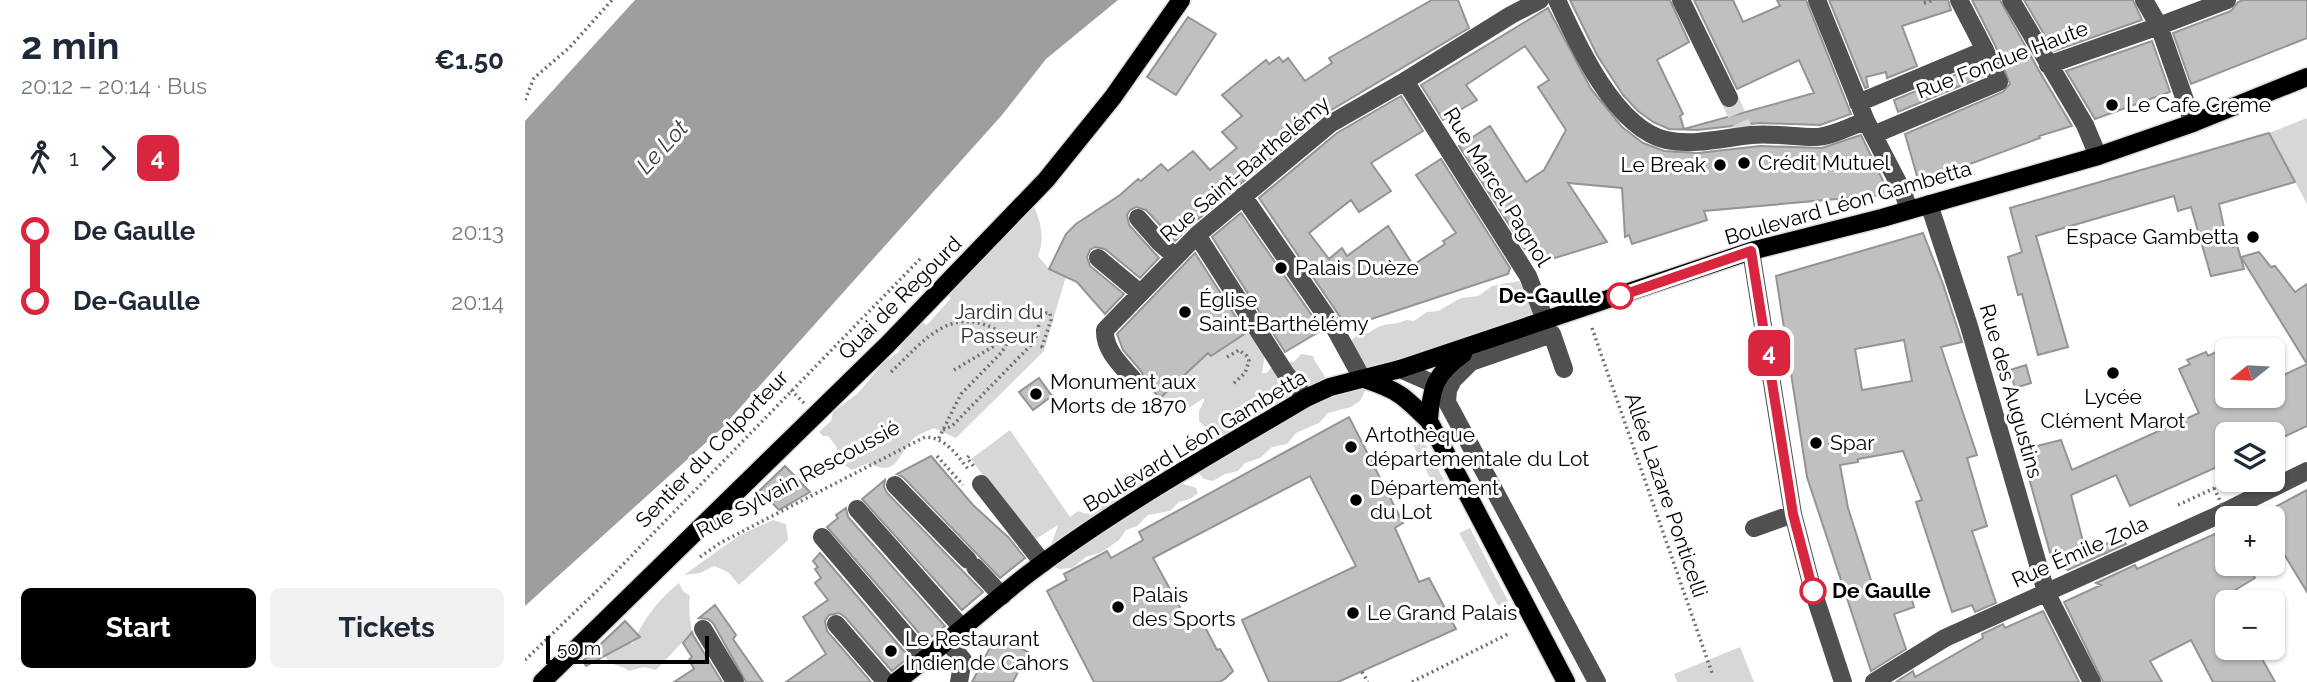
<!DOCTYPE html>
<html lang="en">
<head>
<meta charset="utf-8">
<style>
	body { margin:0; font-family:Raleway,sans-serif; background:#f2f2f3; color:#1f2937; height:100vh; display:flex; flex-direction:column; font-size:26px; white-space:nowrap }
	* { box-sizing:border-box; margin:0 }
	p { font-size:23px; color:#747a83 }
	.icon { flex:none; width:38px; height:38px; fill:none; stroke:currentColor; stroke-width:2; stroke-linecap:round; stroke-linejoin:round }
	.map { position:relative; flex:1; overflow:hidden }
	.details { display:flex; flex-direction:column; background:#fff; width:525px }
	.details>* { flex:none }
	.badge { padding:0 14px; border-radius:10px; font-size:24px; line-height:46px }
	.needle { width:46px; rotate:252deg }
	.controls { position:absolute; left:1690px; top:338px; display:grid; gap:14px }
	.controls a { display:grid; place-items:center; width:70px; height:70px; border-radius:10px; background:#fff; box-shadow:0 2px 5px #0004; font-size:35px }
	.scale { position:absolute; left:21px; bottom:18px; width:163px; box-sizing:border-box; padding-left:7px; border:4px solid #000; border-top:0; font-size:19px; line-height:24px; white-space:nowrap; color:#000; -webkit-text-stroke:5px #fff; paint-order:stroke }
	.map>.badge { position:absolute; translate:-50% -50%; box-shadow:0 0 0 4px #fff }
	.legs { display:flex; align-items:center; gap:10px; height:77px; padding:0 21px; font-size:23px }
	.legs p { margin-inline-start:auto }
	.overview { display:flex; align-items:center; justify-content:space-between; height:119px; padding:0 21px }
	h1 { font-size:38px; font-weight:700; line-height:52px }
	.cta { display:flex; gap:14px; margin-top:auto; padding:14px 21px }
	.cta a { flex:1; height:80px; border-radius:10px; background:#000; color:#fff; font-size:28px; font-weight:700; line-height:80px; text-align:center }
	.cta a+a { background:#f2f2f3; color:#1f2937 }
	ul { padding:0 21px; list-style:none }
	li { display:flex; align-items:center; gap:24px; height:70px; font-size:26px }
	li i { display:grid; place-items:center; width:10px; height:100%; margin:0 9px; background:currentColor }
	li i::after { content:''; width:18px; height:18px; margin:-9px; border:5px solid; border-radius:50%; background:#fff }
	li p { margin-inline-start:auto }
	li:first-child i { background:linear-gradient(#0000 50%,currentColor 0) }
	li:last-child i { background:linear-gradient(currentColor 50%,#0000 0) }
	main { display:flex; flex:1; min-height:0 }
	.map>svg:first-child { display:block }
</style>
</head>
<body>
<main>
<section class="details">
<div class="overview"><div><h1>2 min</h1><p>20:12 – 20:14 · Bus</p></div><b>€1.50</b></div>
<div class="legs"><svg class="icon" aria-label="walk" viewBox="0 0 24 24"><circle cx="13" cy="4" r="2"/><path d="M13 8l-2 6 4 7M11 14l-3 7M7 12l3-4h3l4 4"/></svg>1<svg class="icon" aria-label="forward" viewBox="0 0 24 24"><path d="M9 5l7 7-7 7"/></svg><b class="badge" style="background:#d7263d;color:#fff">4</b></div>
<ul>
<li><i style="color:#d7263d"></i><b>De Gaulle</b><p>20:13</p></li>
<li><i style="color:#d7263d"></i><b>De-Gaulle</b><p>20:14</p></li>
</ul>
<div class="cta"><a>Start</a><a>Tickets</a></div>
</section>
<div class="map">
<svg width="1782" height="682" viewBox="0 0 1782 682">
	<rect width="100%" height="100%" fill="#fff"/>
	<path fill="#d7d7d7" d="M1782,118V204L1744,133Z
		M499,203L509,206C516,223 520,239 513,256L524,269L541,276L519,351L431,438L409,428C403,431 393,434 388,439C373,453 372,479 344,463L327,470L317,464L311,446L303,436H298L294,432L306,421L308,412L333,393L359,362L374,352L380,336L389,326L398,323L402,325L426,298L418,292Z
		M994,281L998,288L1005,289L1011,310L1008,319L915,361C899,377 865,372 843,372L826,341L834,333H844C860,320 867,327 881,320L889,321L902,312L913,311L936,298L953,296L967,286Z
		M725,330L740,354L737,373H742C748,363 758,360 769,362L776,354L788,356C791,366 798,370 801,380L814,376L841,389L835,401L826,407L803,413L794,423L771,433L762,444L747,447L735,458L720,463L713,471L700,474L688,481L679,479L670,469L672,452L683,440L682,429L674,421V411L679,401V398L652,416L635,398L683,353L687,356Z
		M485,430L545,517L553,511L562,514L576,499L589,501C597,494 605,484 616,481C629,477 658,483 671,488L673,493L665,499L654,502L645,511L623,515L612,526L601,530L594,540L577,552L561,557L547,568L535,569L526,566L523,554L533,525L506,542L446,459Z
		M897,438L922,486L912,492L887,443Z
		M248,520L261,524L263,540L214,585L203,572L189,566L175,573L159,575L215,535Z
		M945,528L983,601L973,606L934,533Z
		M154,583L158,591L165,596C163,607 165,621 167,632L131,670L119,667L104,671C96,664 85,667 80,656L103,641L107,644L114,636L112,634C123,614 136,597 154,583Z
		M1215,647L1229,682H1152L1149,674Z"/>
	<path fill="#9e9e9e" d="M110,0H593L521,59L477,115L196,429L0,606V121Z"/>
	<path fill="#c0c0c0" stroke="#949494" stroke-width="2" fill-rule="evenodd" d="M907,0H933L944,28L798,115L665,226L650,241L621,210L611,207L605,210L602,215L604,225L634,258L615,278L580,249L570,247L565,250L562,257L565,266L599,294L580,314L552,282L524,269L541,234L551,224L595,195L613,179L616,181L636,164L643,171L668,151L685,170L712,148L697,132L717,116L697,95L741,60L744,64L754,57L758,62L763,58L780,81L807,63L804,58Z
		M1045,0H1145L1164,42L1132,60L1158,114L1155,116L1159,129L1289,93L1274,60L1212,89L1169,0H1208L1218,22L1255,6L1252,0H1281L1326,114L1295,125L1234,123L1172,130L1144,129L1128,122L1113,111L1098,95L1072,55Z
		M1304,0H1423L1426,10L1377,26L1392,66L1362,78L1361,72L1341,77L1343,87L1340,88Z
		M1447,0H1475L1513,69L1547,126L1514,136L1515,138L1394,183L1380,134L1478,92L1485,84L1470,45Z
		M1499,0H1608L1617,20L1529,51Z
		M1718,0H1782V38L1666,84L1648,33L1706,11L1713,2Z
		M1023,8L1066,89L1097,127L1118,143L1139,151L1173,153L1235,146L1297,148L1336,135L1362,189L1357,195L1179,211L1182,220L1107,244L1104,235L1100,237L1097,188L1043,183L1082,242L1020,261L1011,259L999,248L934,146L965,126L1001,182L1019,170L1041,130L1013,87L1024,80L1000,46L941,85L952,100L918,120L896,85Z
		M663,17L691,34L651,95L622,77Z
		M1627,41L1645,92L1570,119L1541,71Z
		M1454,65L1459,76L1373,112L1369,100Z
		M876,96L898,131L846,163L866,191L834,212L826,200L784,233L804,259L817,248L822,256L863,226L888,265L920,244L918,241L931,233L891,175L916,159L985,268L983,274L822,327L734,198L812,133Z
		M1744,133L1770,182L1694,204L1701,237L1705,235L1708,247L1712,245L1719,269L1686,276L1666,207L1653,211L1649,196L1511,236L1543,347L1513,355L1497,294L1493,295L1483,257L1497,252L1485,208Z
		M716,213L797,330L760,352L687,237Z
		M1398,233L1418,284L1437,342L1416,347L1452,455L1442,458L1462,526L1447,531L1471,603L1450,612L1447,605L1427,612L1391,502L1397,500L1378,451L1333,459V462L1315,465L1323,508L1352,599L1384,589L1389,607L1369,614L1381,649L1346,671L1282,477L1251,276ZM1379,340L1387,381L1337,390L1330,349Z
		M1734,252L1746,267L1750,266L1770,292L1782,284V364L1716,257Z
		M670,253L721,333L686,356L683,353L635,398L619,381L617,372L598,350L592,334Z
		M1681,352L1683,356L1691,352L1703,378V396H1748V380L1782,364V426L1748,442V434H1703V462L1605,506L1591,475L1546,495L1561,553L1597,537L1601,544L1543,570L1528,563L1496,450L1536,440L1547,470L1674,413L1654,369L1665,364L1662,360Z
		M1501,365L1506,383L1490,388L1485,370Z
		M514,378L527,396L508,410L494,392Z
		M824,417L878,523L870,528L894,582L904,578L931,629L813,682H744L717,620L831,566L785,476L628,558L664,624L680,627L692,650L695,649L708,671L700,679L694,682H569L522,591L542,580L539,574L582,551L586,558L618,540L614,532Z
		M406,456L448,505L484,538L500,558L475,578L378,477L372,474Z
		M260,466L285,492L254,510L235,490Z
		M360,480L359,487L362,493L458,592L437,610L337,499Z
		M1782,490V592L1748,536V508Z
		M321,508L323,517L420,626L401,641L302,527L313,518L311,515Z
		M1703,528V564H1722L1730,578L1702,595L1703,648H1731L1750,682H1688L1666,640L1625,661L1637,682H1578L1539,602L1576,585L1571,583L1610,565L1612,569Z
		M295,553L384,657L367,671L320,617L314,613L304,615L300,621L302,631L346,682H261L301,654L278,617L303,600L290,583L296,578L290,569L293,567L288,561Z
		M190,605L211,635L208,639L238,682H221L188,623L183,619L174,618Z
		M1518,611L1554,682H1371L1388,671L1390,677L1458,638L1457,634L1478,624L1480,628Z
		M100,621L115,637L61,666L58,661Z
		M167,632L168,635L197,682H149L169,669L164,660L167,657L158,643Z
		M471,636L503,652L488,682H447Z"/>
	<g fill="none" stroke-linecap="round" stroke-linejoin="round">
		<path stroke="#d9d9d9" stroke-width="18" stroke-dasharray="18 9" stroke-linecap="butt" d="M1204,98L1220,133"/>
		<defs>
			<path id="major" d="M839,379C873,390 879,396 904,421L1041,682
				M904,421C906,387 910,374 938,354
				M17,682L363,344L521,180L588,97L656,0
				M371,682C416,648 458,609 503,574C590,508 687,454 781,398L805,387L875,369L1226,251L1357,218L1573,156L1668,123L1782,77"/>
		</defs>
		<use href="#major" stroke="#dbdbdb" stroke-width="21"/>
		<path stroke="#727272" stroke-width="3.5" stroke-dasharray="2 3.5" stroke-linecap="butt" d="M1399,3L1408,0
			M0,100L9,78L45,47L87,0
			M1067,328L1187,673
			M702,357L714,350L722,356L724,361L720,373L708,384
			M429,370L481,339
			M366,372C402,338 426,303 478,333L481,345L477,352L436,394L413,440
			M266,390L279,403
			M418,430L427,426L508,343L513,332L514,319L521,313H525L526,320L517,347L520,348
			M412,456L438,485
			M444,456L442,458L450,468
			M1653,505L1707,480
			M175,557L195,543L400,437C420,437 432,455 443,469
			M0,660L77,586L396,258
			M837,672L843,682
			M887,682L985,633"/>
		<path stroke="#505050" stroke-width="18" d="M1032,0C1052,44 1090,128 1141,140C1169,146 1198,138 1226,135C1248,133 1269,137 1290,137C1306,137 1325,126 1341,121
			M1156,0L1204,98
			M1292,0L1341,121L1378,192L1384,210
			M1486,0L1560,125L1573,156
			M1619,0L1634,26L1668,123
			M1523,65L1634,26L1702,0
			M880,81L1003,276L1020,320
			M1333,103L1460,50
			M1348,135L1474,82L1460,50L1434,0
			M718,196L810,329L837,378
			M1404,204L1444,326L1521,592L1567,682
			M613,218L635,243L650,256
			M672,235L761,374L781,398
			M1226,251L1268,514L1288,591L1318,682
			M573,258L615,293
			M875,369L923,390
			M1039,369L1027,334L946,362L928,380L923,390L922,402L1072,682
			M608,379C596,365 579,350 580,330L672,235L805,124L880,81L986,15L1015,0
			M456,484L518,563
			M370,485L443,560
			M332,509L438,629
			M1229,528L1268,514
			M297,537L401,659
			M450,567L477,596
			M311,624L361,682
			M178,629L210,682
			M423,642L438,660L434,682
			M1349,682L1420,638L1689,517L1782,471"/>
		<use href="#major" stroke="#000" stroke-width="18"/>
		<path stroke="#727272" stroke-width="3.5" stroke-dasharray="2 3.5" stroke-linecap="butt" d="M1689,488L1703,518"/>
	</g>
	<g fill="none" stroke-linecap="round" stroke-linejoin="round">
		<defs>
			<path id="line-1" d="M1095,296L1226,251L1268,514L1288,591"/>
		</defs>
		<use href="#line-1" stroke="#fff" stroke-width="16"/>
		<use href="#line-1" stroke="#d7263d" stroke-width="10"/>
	</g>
	<g fill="#000" stroke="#fff" stroke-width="2.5">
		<circle cx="1587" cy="105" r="7"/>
		<circle cx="1219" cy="163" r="7"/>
		<circle cx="1195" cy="165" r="7"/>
		<circle cx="1728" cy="237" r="7"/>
		<circle cx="756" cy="268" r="7"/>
		<circle cx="660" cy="312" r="7"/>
		<circle cx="1588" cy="373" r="7"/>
		<circle cx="511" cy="394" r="7"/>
		<circle cx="1291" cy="443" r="7"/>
		<circle cx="826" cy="447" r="7"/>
		<circle cx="831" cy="500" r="7"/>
		<circle cx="593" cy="607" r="7"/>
		<circle cx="828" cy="613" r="7"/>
		<circle cx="366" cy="651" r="7"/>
	</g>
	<g fill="#fff" stroke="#d7263d" stroke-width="3.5">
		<circle cx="1095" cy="296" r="12"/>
		<circle cx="1288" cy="591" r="12"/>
	</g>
	<g text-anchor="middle" stroke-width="6" stroke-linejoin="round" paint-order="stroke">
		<g font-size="21" fill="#000" stroke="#fff">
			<text transform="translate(1477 60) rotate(-21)" y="7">Rue Fondue Haute</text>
			<text transform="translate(720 169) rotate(-40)" y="7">Rue Saint-Barthelémy</text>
			<text transform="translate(972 187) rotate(58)" y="7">Rue Marcel Pagnol</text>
			<text transform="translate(1323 203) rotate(-16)" y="7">Boulevard Léon Gambetta</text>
			<text transform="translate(375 298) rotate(-45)" y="7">Quai de Regourd</text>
			<text transform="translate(1486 391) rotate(74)" y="7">Rue des Augustins</text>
			<text transform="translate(670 441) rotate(-31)" y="7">Boulevard Léon Gambetta</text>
			<text transform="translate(187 449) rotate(-46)" y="7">Sentier du Colporteur</text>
			<text transform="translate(273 479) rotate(-28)" y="7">Rue Sylvain Rescoussié</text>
			<text transform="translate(1141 495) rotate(71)" y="7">Allée Lazare Ponticelli</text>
			<text transform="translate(1555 552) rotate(-24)" y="7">Rue Émile Zola</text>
		</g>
		<g font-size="21" fill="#000" stroke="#fff" text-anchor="start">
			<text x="1601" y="112">Le Cafe Creme</text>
			<text x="1233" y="170">Crédit Mutuel</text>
			<text x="1181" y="172" text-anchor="end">Le Break</text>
			<text x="1714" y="244" text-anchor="end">Espace Gambetta</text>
			<text x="770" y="275">Palais Duèze</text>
			<text x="674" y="307">Église<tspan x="674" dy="24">Saint-Barthélémy</tspan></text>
			<text x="525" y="389">Monument aux<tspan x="525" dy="24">Morts de 1870</tspan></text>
			<text x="1588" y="404" text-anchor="middle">Lycée<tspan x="1588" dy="24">Clément Marot</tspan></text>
			<text x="840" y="442">Artothèque<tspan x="840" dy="24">départementale du Lot</tspan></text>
			<text x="1305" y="450">Spar</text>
			<text x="845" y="495">Département<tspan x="845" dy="24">du Lot</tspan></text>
			<text x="607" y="602">Palais<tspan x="607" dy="24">des Sports</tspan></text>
			<text x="842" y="620">Le Grand Palais</text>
			<text x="380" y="646">Le Restaurant<tspan x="380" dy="24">Indien de Cahors</tspan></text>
		</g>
		<g font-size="21" font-weight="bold" fill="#000" stroke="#fff" text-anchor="end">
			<text x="1076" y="303">De-Gaulle</text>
			<text x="1307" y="598" text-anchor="start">De Gaulle</text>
		</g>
		<g font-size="21" fill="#2e2e2e" stroke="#fff">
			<text x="474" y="319">Jardin du<tspan x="474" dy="24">Passeur</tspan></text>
		</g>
		<g font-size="23" font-style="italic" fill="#3f3f3f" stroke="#fff">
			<text transform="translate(137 147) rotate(-47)" y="8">Le Lot</text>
		</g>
	</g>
</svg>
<div class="controls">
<a><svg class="needle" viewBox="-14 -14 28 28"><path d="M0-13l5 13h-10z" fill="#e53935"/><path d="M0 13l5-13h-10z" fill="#747a83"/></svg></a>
<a><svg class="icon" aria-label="layers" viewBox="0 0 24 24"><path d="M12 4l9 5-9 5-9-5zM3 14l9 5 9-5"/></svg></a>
<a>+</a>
<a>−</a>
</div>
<div class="scale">50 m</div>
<b class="badge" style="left:1244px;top:353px;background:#d7263d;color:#fff">4</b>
</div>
</main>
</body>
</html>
